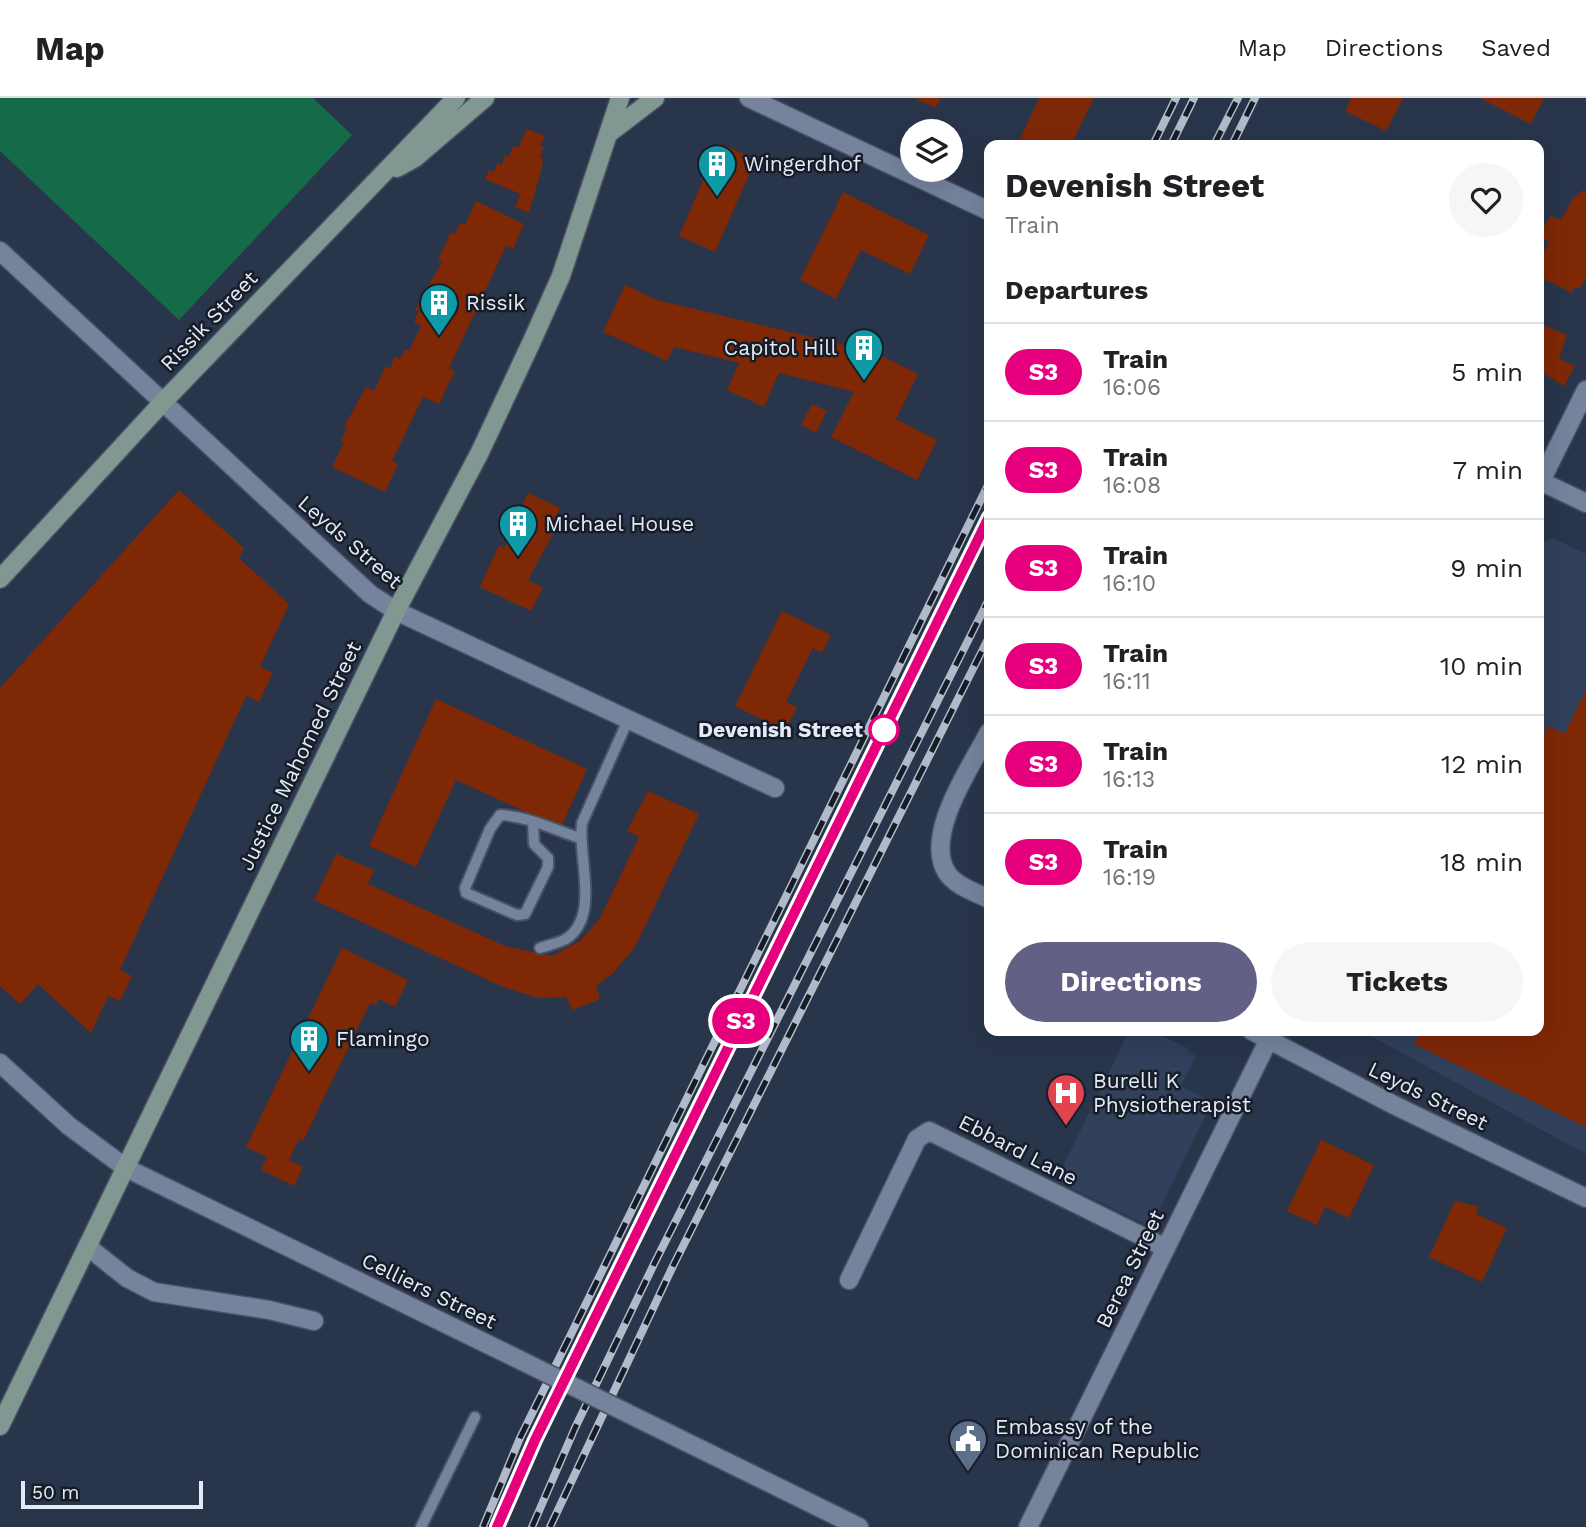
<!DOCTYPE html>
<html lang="en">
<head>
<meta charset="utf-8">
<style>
	body { margin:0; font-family:"Work Sans",sans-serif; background:#f6f6f6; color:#202124; height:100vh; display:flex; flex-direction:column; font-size:26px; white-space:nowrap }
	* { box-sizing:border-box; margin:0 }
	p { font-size:23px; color:#757577 }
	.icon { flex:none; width:38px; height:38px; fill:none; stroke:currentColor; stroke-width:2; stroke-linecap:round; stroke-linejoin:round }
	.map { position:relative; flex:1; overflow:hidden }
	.details { position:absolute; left:984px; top:42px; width:560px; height:896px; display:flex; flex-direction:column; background:#fff; border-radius:14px; box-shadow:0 7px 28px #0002 }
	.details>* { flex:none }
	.badge { padding:0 14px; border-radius:23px; font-size:24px; line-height:46px }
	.tools { position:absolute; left:900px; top:21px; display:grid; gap:14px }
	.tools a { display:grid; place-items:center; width:63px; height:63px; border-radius:50%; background:#fff; box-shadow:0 7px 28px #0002; font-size:35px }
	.scale { position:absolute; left:21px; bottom:18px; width:182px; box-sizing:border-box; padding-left:7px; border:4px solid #e3ebf9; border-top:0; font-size:19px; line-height:24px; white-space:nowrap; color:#e3ebf9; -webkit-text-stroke:5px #171d27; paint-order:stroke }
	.map>.badge { position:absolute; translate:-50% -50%; box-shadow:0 0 0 4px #fff }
	h2 { padding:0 21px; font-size:26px; line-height:63px }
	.round { display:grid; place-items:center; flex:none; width:74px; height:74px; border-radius:37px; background:#f6f6f6 }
	.headline { display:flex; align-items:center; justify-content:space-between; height:119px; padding:0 21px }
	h1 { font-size:33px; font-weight:700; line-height:52px }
	.action { display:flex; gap:14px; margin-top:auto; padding:14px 21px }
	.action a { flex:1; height:80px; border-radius:42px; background:#626084; color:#fff; font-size:28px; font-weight:700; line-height:80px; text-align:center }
	.action a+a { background:#f6f6f6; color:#202124 }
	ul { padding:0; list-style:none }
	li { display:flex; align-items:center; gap:21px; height:98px; padding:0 21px; border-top:2px solid #e0e0e0 }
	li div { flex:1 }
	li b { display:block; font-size:26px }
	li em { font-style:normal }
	li .badge { min-width:77px; font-weight:700; text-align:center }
	header { display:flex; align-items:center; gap:42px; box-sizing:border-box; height:98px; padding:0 35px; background:#fff; border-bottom:2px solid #e0e0e0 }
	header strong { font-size:33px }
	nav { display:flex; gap:38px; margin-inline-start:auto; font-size:24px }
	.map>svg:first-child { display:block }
</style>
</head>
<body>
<header>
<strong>Map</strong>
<nav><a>Map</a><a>Directions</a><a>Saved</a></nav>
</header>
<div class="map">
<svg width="1586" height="1429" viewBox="0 0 1586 1429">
	<rect width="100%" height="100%" fill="#29354b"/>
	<path fill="#31405b" d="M1553,440L1586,456V1056L1362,933H1538V444Z
		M1129,933H1152L1189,951L1188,954L1196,958L1181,988L1212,1004L1151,1129L1056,1083Z"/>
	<path fill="#156a49" d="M0,0H313L352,37L179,222L0,53Z"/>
	<path fill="#7e2806" d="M914,0H940L936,10Z
		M1039,0H1094L1071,47H1017Z
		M1351,0H1403L1386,33L1345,13Z
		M1480,0H1544L1531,26Z
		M527,31L545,38L540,48L544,49L540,59L543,60L542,69L529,115L515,109L520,96L485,81L489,72L494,74L497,65L502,67L505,57L509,59L513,48L518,50Z
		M719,45L756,61L715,154L679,138Z
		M1583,92L1586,94V179L1580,190L1574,189L1572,195L1538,178V165L1549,144L1539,138L1550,118L1561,122L1572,102Z
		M843,94L929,137L910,176L861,152L836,201L800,182Z
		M476,103L524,126L513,151L506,148L449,270L455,273L439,306L423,299L392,363L398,366L385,394L332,369L344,344L341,343L347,330L344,329L366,289L374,293L385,269L390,271L395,258L400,261L405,251L409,253L421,228L414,224L419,213L415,212L442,164L438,162L451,134L455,136L460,125L465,127Z
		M625,187L657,202L874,254L918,276L896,321L937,342L917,382L831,339L854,294L779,275L764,309L727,292L739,265L674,249L667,263L603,234Z
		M1538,225L1567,237L1559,261L1575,268L1564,288L1538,272Z
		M812,306L827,313L816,335L801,327Z
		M179,392L244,450L239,460L289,506L260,569L273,575L259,604L246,598L120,872L132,878L120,903L108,898L91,935L38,886L20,906L0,888V590Z
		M528,395L560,410L551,430L555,432L528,482L543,490L531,513L480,489L499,447L504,450Z
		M782,513L831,537L822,555L813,550L786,604L797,609L785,633L735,608Z
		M1586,591V1029L1414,946L1420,933H1538V648L1548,628L1565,636Z
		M436,601L587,671L561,730L456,682L416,769L369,748Z
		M648,693L699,716L635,849L613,875L596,888L600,901L573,912L566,899L538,900L503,889L314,802L336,756L374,772L368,786L505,848L552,858L581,842L600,820L639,739L627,733Z
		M342,850L408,882L395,909L379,901L376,907L370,905L303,1043L299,1041L289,1062L303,1069L294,1088L261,1072L267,1059L246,1049Z
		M1321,1042L1374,1067L1349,1120L1325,1109L1317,1127L1287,1113Z
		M1455,1103L1479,1109L1476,1116L1507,1130L1482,1184L1429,1159Z"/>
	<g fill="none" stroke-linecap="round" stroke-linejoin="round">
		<defs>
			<path id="service" d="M533,725L534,746L548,760V769L525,816L517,817L466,795L465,790L490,731L500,717C527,718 555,732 580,740
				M540,850C549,847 559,845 566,841C601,818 577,758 582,725L628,622
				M421,1429L475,1319"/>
			<path id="minor" d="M749,0L989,113
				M0,153L370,496L396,513L775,690
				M1538,382L1586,405
				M1538,389L1586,292
				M989,634C971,669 923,737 947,775C956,788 975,794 989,801
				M1252,933L1394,1007L1586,1100
				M0,965L69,1028L126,1070L520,1262
				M88,1149L127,1180L154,1194L269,1212L314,1223
				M849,1182L917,1041L929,1033L1166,1150
				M627,1315L859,1429
				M1028,1429L1273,933"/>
			<path id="secondary" d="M608,36L655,0
				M397,70L415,60L485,0
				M0,481L163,304L456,0
				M0,1328L396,513L480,354L532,243L561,178L620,0"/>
		</defs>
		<use href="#service" stroke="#485264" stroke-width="14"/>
		<use href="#minor" stroke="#485264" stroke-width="21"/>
		<use href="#secondary" stroke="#485264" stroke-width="21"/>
		<use href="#service" stroke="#75839d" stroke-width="10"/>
		<use href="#minor" stroke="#75839d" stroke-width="18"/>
		<use href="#secondary" stroke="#809891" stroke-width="18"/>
		<defs>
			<path id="rail" d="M1153,47L1176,0
				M1171,47L1194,0
				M1214,47L1238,0
				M1232,47L1255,0
				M483,1429L520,1340L989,385
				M497,1429L535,1342L989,419
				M532,1429L575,1330L655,1164L989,501
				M550,1429L673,1168L989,539"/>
		</defs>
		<use href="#rail" stroke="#b1baca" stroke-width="8"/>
		<use href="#rail" stroke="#171d27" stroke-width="5" stroke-dasharray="16" stroke-linecap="butt"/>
		<defs>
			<path id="minor-bridge" d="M520,1262L627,1315"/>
		</defs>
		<use href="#minor-bridge" stroke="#485264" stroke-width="21" stroke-linecap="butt"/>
		<use href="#minor-bridge" stroke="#75839d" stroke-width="18"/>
	</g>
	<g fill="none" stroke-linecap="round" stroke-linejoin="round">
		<defs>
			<path id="line" d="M497,1429L535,1342L989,419"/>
		</defs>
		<use href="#line" stroke="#fff" stroke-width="16"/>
		<use href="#line" stroke="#e6007e" stroke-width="10"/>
	</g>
	<defs>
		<symbol id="building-pin" viewBox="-11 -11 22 30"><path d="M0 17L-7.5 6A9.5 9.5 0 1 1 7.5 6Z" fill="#0f9aa8" stroke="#171d27"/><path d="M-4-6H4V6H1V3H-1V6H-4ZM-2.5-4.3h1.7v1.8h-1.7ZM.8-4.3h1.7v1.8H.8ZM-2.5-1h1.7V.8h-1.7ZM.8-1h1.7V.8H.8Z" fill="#fff"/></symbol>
		<symbol id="hospital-pin" viewBox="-11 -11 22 30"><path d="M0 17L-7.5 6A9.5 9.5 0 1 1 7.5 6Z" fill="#e0444e" stroke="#171d27"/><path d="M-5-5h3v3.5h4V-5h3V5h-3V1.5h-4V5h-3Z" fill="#fff"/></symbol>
		<symbol id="civic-pin" viewBox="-11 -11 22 30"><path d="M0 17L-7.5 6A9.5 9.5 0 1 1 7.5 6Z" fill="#5c6f8a" stroke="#171d27"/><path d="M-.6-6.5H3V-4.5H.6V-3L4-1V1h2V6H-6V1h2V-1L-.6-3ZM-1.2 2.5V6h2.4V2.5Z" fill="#fff"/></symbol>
	</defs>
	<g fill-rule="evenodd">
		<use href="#building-pin" x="695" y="44" width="44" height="60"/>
		<use href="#building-pin" x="417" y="183" width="44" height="60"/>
		<use href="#building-pin" x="842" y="228" width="44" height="60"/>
		<use href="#building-pin" x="496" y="404" width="44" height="60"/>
		<use href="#building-pin" x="287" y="919" width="44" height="60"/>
		<use href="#hospital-pin" x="1044" y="973" width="44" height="60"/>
		<use href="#civic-pin" x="946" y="1319" width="44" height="60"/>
	</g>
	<circle fill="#fff" stroke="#e6007e" stroke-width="3.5" cx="884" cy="632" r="14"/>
	<g text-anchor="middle" stroke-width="5" stroke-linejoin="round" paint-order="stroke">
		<g font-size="21" fill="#e3ebf9" stroke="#171d27" text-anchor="start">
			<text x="744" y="73">Wingerdhof</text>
			<text x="466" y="212">Rissik</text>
			<text x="837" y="257" text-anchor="end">Capitol Hill</text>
			<text x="545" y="433">Michael House</text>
			<text x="336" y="948">Flamingo</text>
			<text x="1093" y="990">Burelli K<tspan x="1093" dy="24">Physiotherapist</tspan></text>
			<text x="995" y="1336">Embassy of the<tspan x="995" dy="24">Dominican Republic</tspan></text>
		</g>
		<g font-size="21" fill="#e3ebf9" stroke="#171d27">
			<text transform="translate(209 223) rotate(-46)" y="7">Rissik Street</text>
			<text transform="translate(350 444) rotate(41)" y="7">Leyds Street</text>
			<text transform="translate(300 658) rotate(-64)" y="7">Justice Mahomed Street</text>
			<text transform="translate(1428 998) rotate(26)" y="7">Leyds Street</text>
			<text transform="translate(1018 1052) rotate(27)" y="7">Ebbard Lane</text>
			<text transform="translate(1130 1171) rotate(-64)" y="7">Berea Street</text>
			<text transform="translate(429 1193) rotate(26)" y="7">Celliers Street</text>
		</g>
		<g font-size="21" font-weight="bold" fill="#e3ebf9" stroke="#171d27" text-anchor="end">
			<text x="863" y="639">Devenish Street</text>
		</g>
	</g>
</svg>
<div class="tools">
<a><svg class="icon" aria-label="layers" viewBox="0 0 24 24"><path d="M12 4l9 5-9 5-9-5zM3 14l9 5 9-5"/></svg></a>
</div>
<div class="scale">50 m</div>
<b class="badge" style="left:741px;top:923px;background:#e6007e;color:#fff">S3</b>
<section class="details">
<div class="headline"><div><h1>Devenish Street</h1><p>Train</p></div><a class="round"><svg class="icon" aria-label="heart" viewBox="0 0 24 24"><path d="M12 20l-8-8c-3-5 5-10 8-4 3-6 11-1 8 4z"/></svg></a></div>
<h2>Departures</h2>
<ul>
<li><span class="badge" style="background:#e6007e;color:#fff">S3</span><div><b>Train</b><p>16:06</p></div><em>5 min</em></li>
<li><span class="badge" style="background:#e6007e;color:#fff">S3</span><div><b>Train</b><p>16:08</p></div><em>7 min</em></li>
<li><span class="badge" style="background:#e6007e;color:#fff">S3</span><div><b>Train</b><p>16:10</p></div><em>9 min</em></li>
<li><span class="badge" style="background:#e6007e;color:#fff">S3</span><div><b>Train</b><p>16:11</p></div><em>10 min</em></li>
<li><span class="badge" style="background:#e6007e;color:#fff">S3</span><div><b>Train</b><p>16:13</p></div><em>12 min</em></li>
<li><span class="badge" style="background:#e6007e;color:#fff">S3</span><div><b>Train</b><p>16:19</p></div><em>18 min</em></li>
</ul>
<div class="action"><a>Directions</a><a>Tickets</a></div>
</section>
</div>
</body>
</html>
